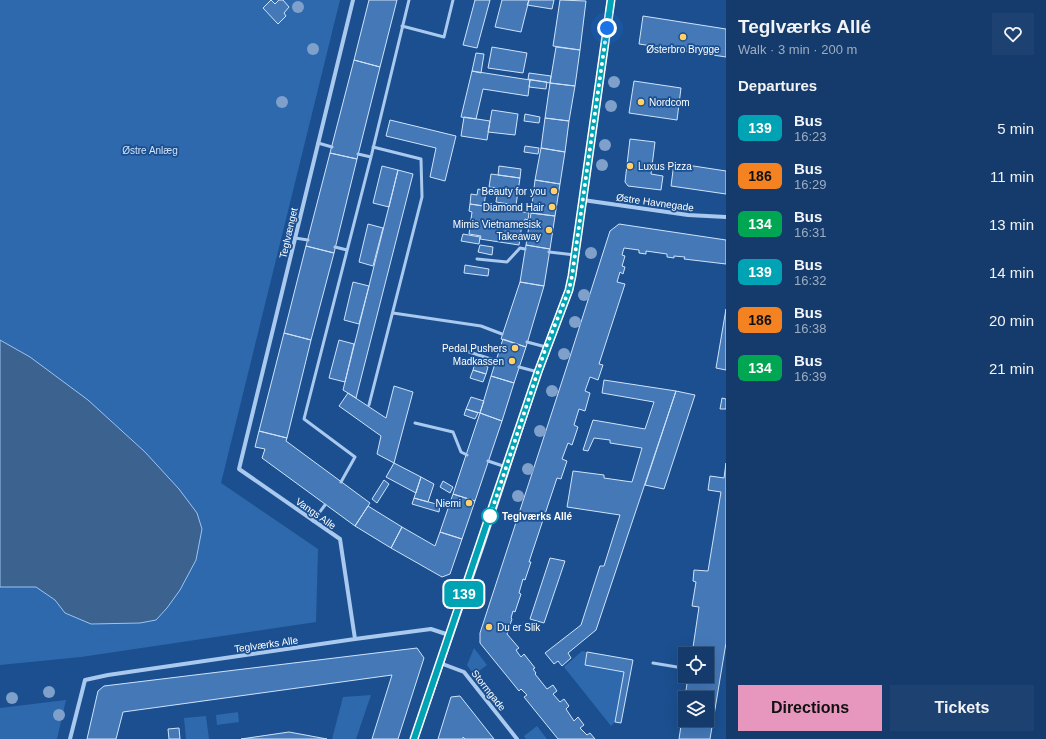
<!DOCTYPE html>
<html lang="en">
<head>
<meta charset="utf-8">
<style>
	body { margin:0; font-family:Arial,sans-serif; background:#1d4271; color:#f1f3f6; height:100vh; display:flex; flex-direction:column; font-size:15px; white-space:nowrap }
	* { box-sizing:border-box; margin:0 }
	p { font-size:13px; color:#9dadc1 }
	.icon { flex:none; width:22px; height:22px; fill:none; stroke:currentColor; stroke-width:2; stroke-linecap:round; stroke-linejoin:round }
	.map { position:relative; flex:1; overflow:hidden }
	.panel { display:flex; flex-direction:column; background:#143b6b; width:320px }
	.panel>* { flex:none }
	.badge { padding:0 8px; border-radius:6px; font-size:14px; line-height:26px }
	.fabs { position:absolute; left:678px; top:647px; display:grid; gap:8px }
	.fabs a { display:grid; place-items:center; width:36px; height:36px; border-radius:0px; background:#143b6b; box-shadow:0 4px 16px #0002,0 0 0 1px #33557e; font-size:20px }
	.you { position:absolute; width:20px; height:20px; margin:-10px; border:3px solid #fff; border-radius:50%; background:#1a73e8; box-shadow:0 0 0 6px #1a73e833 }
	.map>.badge { position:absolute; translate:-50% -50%; box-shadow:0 0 0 2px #fff }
	h2 { padding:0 12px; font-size:15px; line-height:36px }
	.round { display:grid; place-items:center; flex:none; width:42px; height:42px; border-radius:0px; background:#1d4271 }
	.summary { display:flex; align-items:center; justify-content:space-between; height:68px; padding:0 12px }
	h1 { font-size:19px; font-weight:700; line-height:30px }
	.action { display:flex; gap:8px; margin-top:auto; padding:8px 12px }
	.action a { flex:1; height:46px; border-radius:0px; background:#e797bd; color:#111; font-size:16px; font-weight:700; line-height:46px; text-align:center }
	.action a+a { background:#1d4271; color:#f1f3f6 }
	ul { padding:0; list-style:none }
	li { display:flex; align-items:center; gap:12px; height:48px; padding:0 12px }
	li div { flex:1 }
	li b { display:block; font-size:15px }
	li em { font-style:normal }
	li .badge { min-width:44px; font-weight:700; text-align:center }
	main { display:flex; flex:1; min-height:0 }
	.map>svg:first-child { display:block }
</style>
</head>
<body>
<main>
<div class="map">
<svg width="726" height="739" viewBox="0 0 726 739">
	<rect width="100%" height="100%" fill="#1b4f8f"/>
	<path fill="#2e69ad" d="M0,0H340L221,483L318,549L316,622L81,657L0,665Z
		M474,648L487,665L474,675L467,665Z
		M582,651L587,652L585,665L624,672L615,722L611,726L564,667Z
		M371,695L356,739H332L343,697Z
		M66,700L57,739H0V708Z
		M238,712L239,722L217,725L216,715Z
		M206,716L209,739H186L184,718Z
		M537,726L547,739H526L524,736Z"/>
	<path fill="#3c6290" stroke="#9cc4f0" d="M0,340L30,357L88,400L145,452L179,489L197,513L202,529L196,560L180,590L167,608L156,620L140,623L91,624L65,613L55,600L36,587H0Z"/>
	<path fill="#4478b7" stroke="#cfe3fa" d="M271,0L275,4L279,0H283L289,7L284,13L286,16L278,24L263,8Z
		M369,0H397L380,67L354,60Z
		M475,0H490L477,48L463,45Z
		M502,0H529L521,32L495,27Z
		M529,0H554L552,9L527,5Z
		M560,0L586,1L580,50L553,46Z
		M643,16L726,29V57L639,44Z
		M492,47L527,53L523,73L488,68Z
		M556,47L580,50L575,86L550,83Z
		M476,53L484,54L481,73L472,71Z
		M354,60L380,67L357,159L330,153Z
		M472,71L530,80L528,96L483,89L476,119L461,117Z
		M529,73L551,76L550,83L528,79Z
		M530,80L547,82L546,89L529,87Z
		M634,81L681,88L677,120L629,113Z
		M550,83L575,86L569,121L545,118Z
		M492,110L518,114L515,135L488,132Z
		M525,114L540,117L539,123L524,121Z
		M464,117L490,121L487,140L461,136Z
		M545,118L569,121L565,152L541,148Z
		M390,120L456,136L445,181L430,177L436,148L386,136Z
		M630,139L655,142L651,174L663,176L661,190L628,186L625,182Z
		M525,146L539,148L538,154L524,152Z
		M541,148L565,152L560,184L535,180Z
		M330,153L357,159L334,253L306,246Z
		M674,163L726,171V194L671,186Z
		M382,166L398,170L389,207L373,203Z
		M499,166L521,169L520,178L498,175Z
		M398,170L413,174L356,398L343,390Z
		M491,174L520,178L516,205L496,202L498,188L489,187Z
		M535,180L560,184L555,216L531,213Z
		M478,189L486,191L484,206L470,204L471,194L477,195Z
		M470,204L529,213L528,220L525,219L524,225L522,224L519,245L480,239L481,236L469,234L472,212L469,211Z
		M531,213L555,216L550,249L526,245Z
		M368,224L383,228L373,266L359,262Z
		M619,224L726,240V264L684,259L685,257L674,256V258L667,257V254L646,251V254L639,253V250L624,248L622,255L625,256L622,266L625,267L623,274L620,272L617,282L625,284L599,364L603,365L598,380L590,377L585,391L590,393L585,411L579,409L574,425L578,427L572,445L568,443L562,459L567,461L561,479L557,478L529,562H531L525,580L523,579L519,593L521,594L515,612L513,611L511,618L512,619L507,634L519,648L516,650L518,653L521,657L524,654L535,668L533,669L536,673L535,674L547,689L553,685L557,691L553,694L560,702L564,699L569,706L566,709L574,721L578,717L584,725L580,728L587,735L590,733L595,739H558L524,697L527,695L521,689L519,691L480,643V633L567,366L610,231Z
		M463,234L480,237L479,244L461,241Z
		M480,245L493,247L492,255L478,252Z
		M526,245L550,249L544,286L520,282Z
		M306,246L334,253L311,340L284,333Z
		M465,265L489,269L488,276L464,273Z
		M353,282L369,286L359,324L344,320Z
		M520,282L544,286L526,347L501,339Z
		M726,309V370L716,368Z
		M284,333L311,340L287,438L259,431Z
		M503,339L526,347L514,383L491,376Z
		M339,340L354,344L345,382L329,378Z
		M475,363L488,367L486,374L473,370Z
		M473,370L486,374L483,382L470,378Z
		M491,376L514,383L502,421L480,413Z
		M604,380L676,391L596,630L568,653L571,658L562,666L558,661L554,664L545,653L581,625L600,566H604L620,515L567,507L573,471L604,475V478L632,482L642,448L610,443V440L594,438L588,451L583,450L593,420L645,429L654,402L602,393Z
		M394,386L413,392L394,463L377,454L381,436L339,406L348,393L386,418Z
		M676,391L695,395L664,489L645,485Z
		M471,397L484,401L480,413L466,409Z
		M722,398L726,399V409H720Z
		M466,409L478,413L475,419L464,415Z
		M480,413L502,421L475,501L453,494Z
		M259,431L287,438L286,441L370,503L355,526L262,458L265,449L255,447Z
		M394,463L421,477L416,493L386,477Z
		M726,463V643L710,739H679L685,699V720H707V698H685L688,676H707V654H692L699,607L692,606L696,582L693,581L694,570L708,571L721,492L708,490L710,476L724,478Z
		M421,477L434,484L428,502L414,498Z
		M384,480L389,484L377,503L372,499Z
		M443,481L453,487L450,493L440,487Z
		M453,494L475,501L462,539L440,532Z
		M414,498L440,505L439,512L412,504Z
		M368,506L402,527L391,548L355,526Z
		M402,527L435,546L440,532L462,539L450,574L442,577L391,548Z
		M550,558L565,561L544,623L530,619Z
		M417,648L424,658L398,739H372L392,675L123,712L116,739H87L98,691L104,686Z
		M587,652L633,660L621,723L615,722L624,672L585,665Z
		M460,696L494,739H465L463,737V739H438L451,697Z
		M179,728L180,739H169L168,729Z
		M289,732L327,739H241Z"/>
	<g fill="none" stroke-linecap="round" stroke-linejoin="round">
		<path stroke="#a9c9ee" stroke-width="3" d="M402,26L444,37L453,0
			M318,143L332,147
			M358,154L371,157
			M295,238L308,240
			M335,247L347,250
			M549,252L575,255
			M477,259L507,262L520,248L525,249
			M393,313L481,326L502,334
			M527,342L546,347
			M457,348L497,361
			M519,367L538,372
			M369,405L422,197L421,159L373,147
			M415,423L453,432L461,452L467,455
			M488,461L506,467
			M341,482L355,457L304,419L371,157L409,0
			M313,521L325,505
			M653,663L677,667"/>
		<path stroke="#a9c9ee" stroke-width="4" d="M353,0L239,469L340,539L355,639
			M583,200L688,215L726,217
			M440,663L464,672L517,739
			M70,739L85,680L108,675L355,639L431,629L449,635"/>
		<path stroke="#d6e6fa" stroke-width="8" d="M414,739L482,542L538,372L569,290L572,276L611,0"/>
	</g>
	<g fill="#7ea0ca">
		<circle cx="298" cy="7" r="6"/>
		<circle cx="313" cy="49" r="6"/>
		<circle cx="614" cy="82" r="6"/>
		<circle cx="282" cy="102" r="6"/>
		<circle cx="611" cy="106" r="6"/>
		<circle cx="605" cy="145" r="6"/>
		<circle cx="602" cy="165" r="6"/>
		<circle cx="591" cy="253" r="6"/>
		<circle cx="584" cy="295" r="6"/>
		<circle cx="575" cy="322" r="6"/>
		<circle cx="564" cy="354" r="6"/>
		<circle cx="552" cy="391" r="6"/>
		<circle cx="540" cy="431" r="6"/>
		<circle cx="528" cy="469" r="6"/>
		<circle cx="518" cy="496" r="6"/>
		<circle cx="49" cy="692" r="6"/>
		<circle cx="12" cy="698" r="6"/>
		<circle cx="59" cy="715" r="6"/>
	</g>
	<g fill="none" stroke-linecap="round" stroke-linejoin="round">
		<defs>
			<path id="line" d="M414,739L538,372L569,290L572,276L611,0"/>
		</defs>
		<use href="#line" stroke="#fff" stroke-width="9"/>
		<use href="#line" stroke="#00a3b4" stroke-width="6"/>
		<path stroke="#fff" stroke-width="4" stroke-dasharray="0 7.2" d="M490,516L546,347L569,290L572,276L607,28"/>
	</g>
	<g fill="#ffd166" stroke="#1b4f8f" stroke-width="1.5">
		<circle cx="683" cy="37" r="4"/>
		<circle cx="641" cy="102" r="4"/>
		<circle cx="630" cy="166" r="4"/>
		<circle cx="554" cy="191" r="4"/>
		<circle cx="552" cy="207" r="4"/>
		<circle cx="549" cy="230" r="4"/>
		<circle cx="515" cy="348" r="4"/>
		<circle cx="512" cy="361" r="4"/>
		<circle cx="469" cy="503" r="4"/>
		<circle cx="489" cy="627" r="4"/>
	</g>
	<circle fill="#fff" stroke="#00a3b4" stroke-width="2" cx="490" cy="516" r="8"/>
	<g text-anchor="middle" stroke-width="3.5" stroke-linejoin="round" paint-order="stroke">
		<g font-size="10" fill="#fff" stroke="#1b4f8f" text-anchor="end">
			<text x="683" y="53" text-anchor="middle">Østerbro Brygge</text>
			<text x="649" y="106" text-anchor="start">Nordcom</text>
			<text x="638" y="170" text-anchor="start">Luxus Pizza</text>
			<text x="546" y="195">Beauty for you</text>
			<text x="544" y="211">Diamond Hair</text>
			<text x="541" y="228">Mimis Vietnamesisk<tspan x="541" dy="12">Takeaway</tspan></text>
			<text x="507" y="352">Pedal Pushers</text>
			<text x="504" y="365">Madkassen</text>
			<text x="461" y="507">Niemi</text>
			<text x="497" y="631" text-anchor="start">Du er Slik</text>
		</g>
		<g font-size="10" fill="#cfe3fa" stroke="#1b4f8f">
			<text x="150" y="154">Østre Anlæg</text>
		</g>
		<g font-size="10" fill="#fff" stroke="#1b4f8f">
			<text transform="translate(655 202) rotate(8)" y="4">Østre Havnegade</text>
			<text transform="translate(288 233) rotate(-77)" y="4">Teglvænget</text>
			<text transform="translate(316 513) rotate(35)" y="4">Vangs Alle</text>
			<text transform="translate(266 644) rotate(-8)" y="4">Teglværks Alle</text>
			<text transform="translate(489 690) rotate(52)" y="4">Stormgade</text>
		</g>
		<g font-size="10" font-weight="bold" fill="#fff" stroke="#1b4f8f" text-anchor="start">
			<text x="502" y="520">Teglværks Allé</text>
		</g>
	</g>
</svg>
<div class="fabs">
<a><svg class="icon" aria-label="locate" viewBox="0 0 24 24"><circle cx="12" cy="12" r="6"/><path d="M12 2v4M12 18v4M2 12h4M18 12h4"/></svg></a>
<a><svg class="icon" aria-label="layers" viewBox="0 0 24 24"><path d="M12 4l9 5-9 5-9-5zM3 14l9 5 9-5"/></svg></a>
</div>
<div class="you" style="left:607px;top:28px"></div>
<b class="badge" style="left:464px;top:594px;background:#00a3b4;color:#fff">139</b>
</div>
<section class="panel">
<div class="summary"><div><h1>Teglværks Allé</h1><p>Walk · 3 min · 200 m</p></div><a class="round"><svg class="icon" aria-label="heart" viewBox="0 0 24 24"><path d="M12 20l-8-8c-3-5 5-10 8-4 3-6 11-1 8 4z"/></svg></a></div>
<h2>Departures</h2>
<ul>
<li><span class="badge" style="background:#00a3b4;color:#fff">139</span><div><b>Bus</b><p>16:23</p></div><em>5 min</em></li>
<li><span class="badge" style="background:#f58220;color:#111">186</span><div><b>Bus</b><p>16:29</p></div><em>11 min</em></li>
<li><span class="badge" style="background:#00a651;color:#fff">134</span><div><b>Bus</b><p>16:31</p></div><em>13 min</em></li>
<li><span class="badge" style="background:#00a3b4;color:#fff">139</span><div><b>Bus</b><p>16:32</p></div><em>14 min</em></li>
<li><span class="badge" style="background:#f58220;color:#111">186</span><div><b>Bus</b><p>16:38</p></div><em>20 min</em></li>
<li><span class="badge" style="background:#00a651;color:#fff">134</span><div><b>Bus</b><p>16:39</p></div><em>21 min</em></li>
</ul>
<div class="action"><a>Directions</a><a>Tickets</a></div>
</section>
</main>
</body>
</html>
